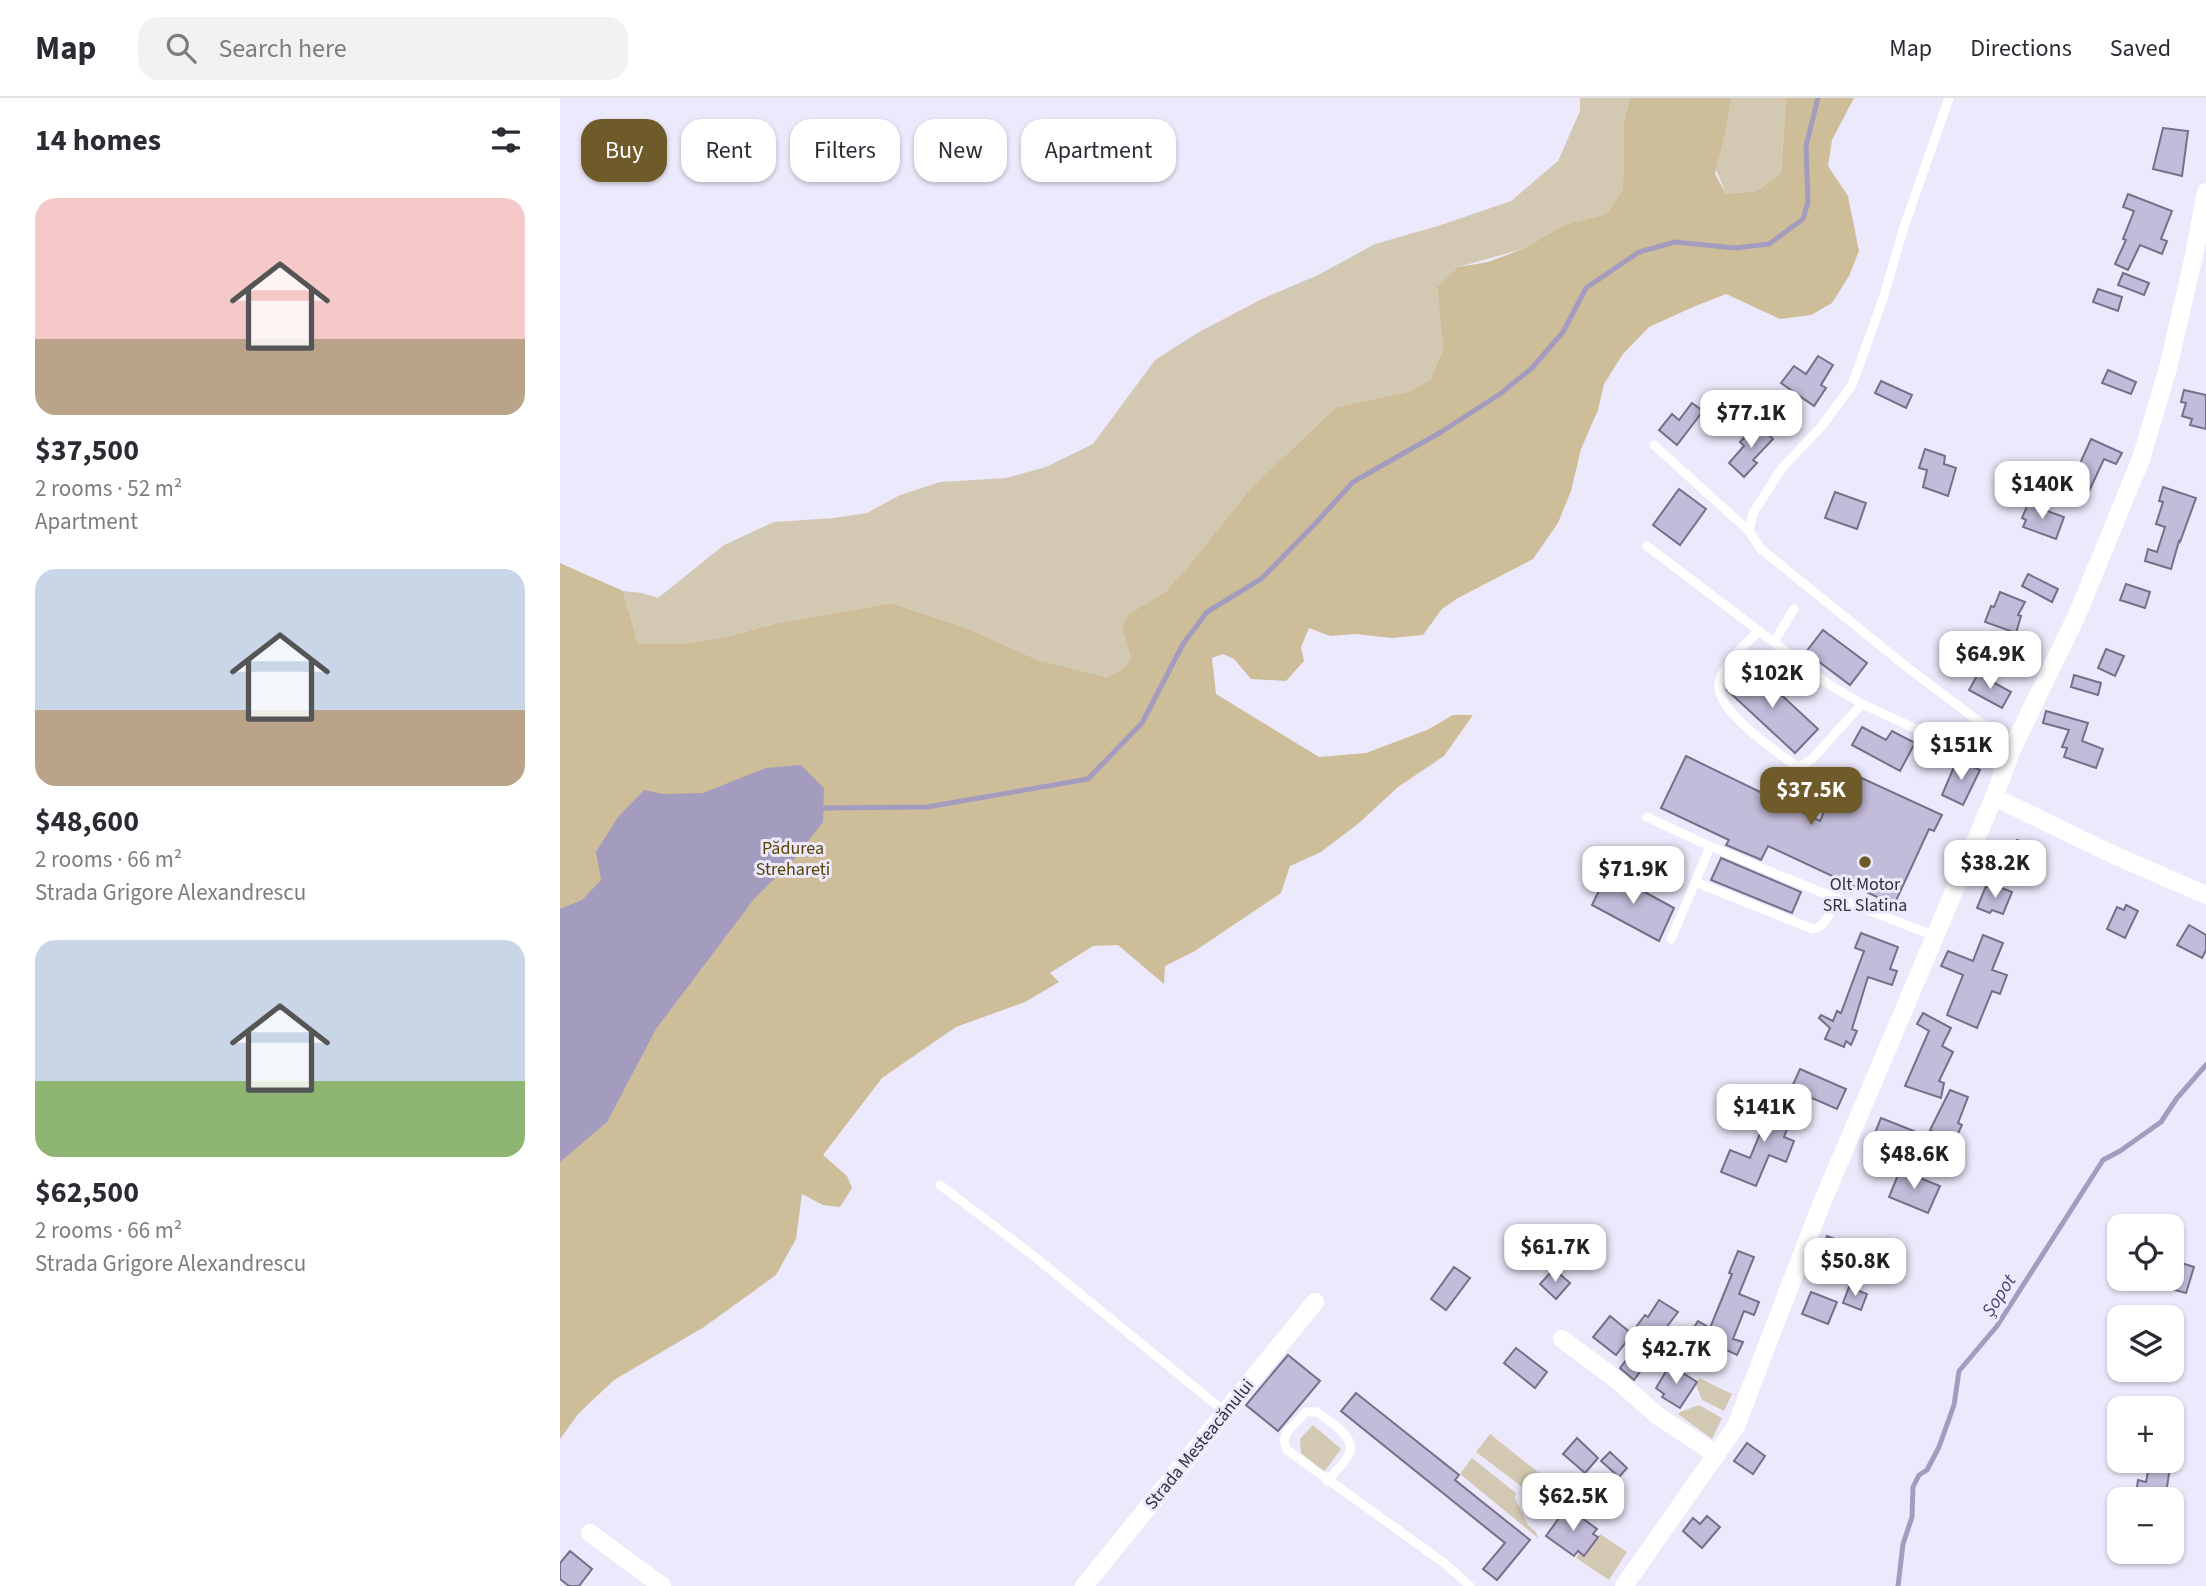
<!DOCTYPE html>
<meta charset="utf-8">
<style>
:root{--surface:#fff;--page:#f2f2f3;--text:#2b2b33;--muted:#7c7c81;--line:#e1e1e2;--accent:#6f5a29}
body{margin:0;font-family:"Source Sans 3",sans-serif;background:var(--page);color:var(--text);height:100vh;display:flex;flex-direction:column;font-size:26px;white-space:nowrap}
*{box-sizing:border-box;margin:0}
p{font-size:23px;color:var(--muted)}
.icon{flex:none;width:38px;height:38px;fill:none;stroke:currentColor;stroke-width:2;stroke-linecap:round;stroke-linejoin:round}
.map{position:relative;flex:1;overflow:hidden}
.side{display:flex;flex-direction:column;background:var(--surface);width:560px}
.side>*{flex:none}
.banner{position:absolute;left:21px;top:21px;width:665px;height:63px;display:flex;gap:14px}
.buttons{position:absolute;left:1547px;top:1116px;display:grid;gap:14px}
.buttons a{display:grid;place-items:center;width:77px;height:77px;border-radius:14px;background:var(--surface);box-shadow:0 2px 5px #0004;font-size:35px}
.price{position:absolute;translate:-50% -60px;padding:0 16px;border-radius:14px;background:#fff;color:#222;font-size:23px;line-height:46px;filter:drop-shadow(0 2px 4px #0008)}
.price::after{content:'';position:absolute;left:50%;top:42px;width:21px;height:16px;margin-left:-10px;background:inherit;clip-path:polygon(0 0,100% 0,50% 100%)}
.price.selected{background:var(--accent);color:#fff}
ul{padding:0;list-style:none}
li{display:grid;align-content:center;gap:14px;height:371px;padding:0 35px}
li span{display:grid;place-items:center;height:217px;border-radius:21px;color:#555}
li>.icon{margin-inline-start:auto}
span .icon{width:126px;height:126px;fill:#fffc;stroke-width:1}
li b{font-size:30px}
h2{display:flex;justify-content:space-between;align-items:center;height:84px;padding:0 35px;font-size:30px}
.pill{padding:0 24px;border-radius:21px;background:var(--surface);box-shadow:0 2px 5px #0004;font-size:24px;line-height:63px}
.pill.selected{background:var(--accent);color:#fff}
header{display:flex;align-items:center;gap:42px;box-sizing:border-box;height:98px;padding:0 35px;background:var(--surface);border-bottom:2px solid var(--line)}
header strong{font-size:33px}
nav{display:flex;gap:38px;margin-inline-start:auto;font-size:24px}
.search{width:490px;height:63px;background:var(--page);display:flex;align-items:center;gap:18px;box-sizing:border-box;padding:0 24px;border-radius:21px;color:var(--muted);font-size:26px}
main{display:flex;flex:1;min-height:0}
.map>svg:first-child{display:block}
</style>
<header>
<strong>Map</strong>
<div class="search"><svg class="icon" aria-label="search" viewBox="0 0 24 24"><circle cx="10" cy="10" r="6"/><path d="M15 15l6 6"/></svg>Search here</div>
<nav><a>Map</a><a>Directions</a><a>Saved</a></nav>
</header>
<main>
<section class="side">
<h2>14 homes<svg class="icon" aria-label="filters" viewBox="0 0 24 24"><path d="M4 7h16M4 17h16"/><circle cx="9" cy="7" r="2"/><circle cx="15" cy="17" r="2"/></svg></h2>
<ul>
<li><span style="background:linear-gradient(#f6c9c9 65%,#b9a48a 0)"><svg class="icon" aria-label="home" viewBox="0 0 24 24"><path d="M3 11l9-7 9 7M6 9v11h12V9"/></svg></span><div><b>$37,500</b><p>2 rooms · 52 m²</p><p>Apartment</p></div></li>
<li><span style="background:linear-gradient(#c9d6e8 65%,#b9a48a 0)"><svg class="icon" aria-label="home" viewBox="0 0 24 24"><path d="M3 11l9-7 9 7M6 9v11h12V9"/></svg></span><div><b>$48,600</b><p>2 rooms · 66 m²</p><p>Strada Grigore Alexandrescu</p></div></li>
<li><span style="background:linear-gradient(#c9d6e8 65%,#8fb573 0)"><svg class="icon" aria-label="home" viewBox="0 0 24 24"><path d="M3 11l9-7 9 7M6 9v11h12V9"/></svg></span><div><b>$62,500</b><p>2 rooms · 66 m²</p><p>Strada Grigore Alexandrescu</p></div></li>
</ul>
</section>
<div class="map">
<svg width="1646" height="1488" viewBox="0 0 1646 1488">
<rect width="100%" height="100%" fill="#ede9fc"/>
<g fill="#d3c9b3">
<polygon points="1020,0 1070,0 1064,23 1063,91 1046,116 1004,127 963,151 898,169 877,189 883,250 871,281 851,293 776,309 691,390 630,466 606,493 569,516 568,550 571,561 564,570 547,579 478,562 407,530 331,505 217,525 170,538 122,546 78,546 63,493 82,495 98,500 164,447 214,424 274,420 307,415 340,397 380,384 446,380 486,369 533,346 595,262 639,234 702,201 758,177 815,146 881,127 951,103 998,63 1020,13"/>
<polygon points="1171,0 1226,0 1221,75 1197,93 1166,96 1156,72 1166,34"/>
<polygon points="1139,1280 1172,1296 1164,1313 1142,1302 1136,1287"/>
<polygon points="1139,1307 1162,1320 1152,1341 1118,1316 1120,1314"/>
<polygon points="753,1327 781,1351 764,1374 741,1355 740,1341"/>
<polygon points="930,1336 1002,1393 990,1393 969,1382 962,1389 916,1354"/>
<polygon points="912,1360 956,1395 955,1400 968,1427 976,1434 978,1440 900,1376"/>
<polygon points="1040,1436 1067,1454 1049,1482 1016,1460 1019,1455 1025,1459"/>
</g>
<polygon fill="#cdbd99" points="1070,0 1171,0 1166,34 1155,76 1166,96 1197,93 1221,75 1226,0 1294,0 1272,42 1268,68 1288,98 1299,153 1289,178 1272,205 1251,217 1220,221 1166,196 1133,209 1089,229 1063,256 1044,286 1038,312 1021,351 1011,393 998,425 973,461 898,500 882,511 863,537 832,540 795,536 770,538 749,530 741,549 744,563 726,583 691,581 674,561 663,556 652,560 656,596 759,659 806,655 867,632 893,617 913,617 884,658 838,689 799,725 761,754 730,768 721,795 635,853 605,868 604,886 558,847 533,848 490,875 499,884 465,904 396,929 322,980 263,1057 287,1078 292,1090 280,1109 263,1107 242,1096 236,1141 216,1177 144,1229 54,1282 19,1315 0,1341 0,465 63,493 78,546 122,546 170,538 217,525 331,505 407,530 478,562 547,579 564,570 571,561 562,529 569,516 606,493 630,466 691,390 776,309 851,293 871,281 883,250 877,189 898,169 928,164 963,151 1004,127 1046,116 1063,91 1064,23"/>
<polygon fill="#a49cbf" points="241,667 264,690 263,724 235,760 194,801 96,931 47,1024 0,1064 0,811 22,802 41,782 36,754 58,719 84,692 103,696 143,695 206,670"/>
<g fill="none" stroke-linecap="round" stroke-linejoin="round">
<g stroke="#a49cbf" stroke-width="5">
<polyline points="258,712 264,710 367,709 528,681 582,625 623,546 647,514 701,481 753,428 793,384 881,334 940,296 972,270 1003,234 1026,190 1079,154 1115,144 1175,150 1209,146 1243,121 1248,104 1246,48 1258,0"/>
<polyline points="1338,1488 1343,1446 1352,1419 1353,1389 1359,1377 1367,1372 1379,1349 1394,1307 1399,1273 1437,1228 1543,1062 1560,1053 1601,1024 1617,1000 1646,967"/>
</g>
</g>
<g fill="#c2bbd9" stroke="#766f8b" stroke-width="2">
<polygon points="1603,30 1628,33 1622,78 1593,71"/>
<polygon points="1568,96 1612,113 1601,141 1607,143 1602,156 1580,147 1568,172 1555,166 1566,142 1563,141 1574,113 1563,109"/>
<polygon points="1563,175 1589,185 1584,197 1558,187"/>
<polygon points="1538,191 1562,199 1558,213 1533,204"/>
<polygon points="1258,258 1273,267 1261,287 1266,290 1254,308 1221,285 1234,268 1246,276"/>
<polygon points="1548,272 1576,284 1571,296 1542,285"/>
<polygon points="1321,283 1352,297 1346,310 1315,295"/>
<polygon points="1624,292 1646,297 1646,331 1630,327 1632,321 1622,318 1626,305 1621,304"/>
<polygon points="1132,305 1143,313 1117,347 1099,332 1112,316 1119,322"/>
<polygon points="1197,326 1213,341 1193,362 1197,365 1184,379 1169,365 1184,348 1180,344"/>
<polygon points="1531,341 1562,355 1556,366 1544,361 1525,402 1504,392 1514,372 1518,370"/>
<polygon points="1365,351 1385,358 1384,366 1396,370 1388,398 1363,389 1367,372 1359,370"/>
<polygon points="1603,389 1636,400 1620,444 1619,443 1611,471 1585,463 1588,451 1597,454 1605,429 1596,426 1603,404 1599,403"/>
<polygon points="1119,391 1146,411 1120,447 1093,427"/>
<polygon points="1275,394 1306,405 1297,431 1265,420"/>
<polygon points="1468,406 1504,419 1496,441 1463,429 1466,422 1462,420"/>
<polygon points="1468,476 1498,491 1492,504 1462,488"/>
<polygon points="1566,486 1590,494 1585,510 1560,502"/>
<polygon points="1440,494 1465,504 1458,517 1461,518 1456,535 1425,524 1431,508 1434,509"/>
<polygon points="1263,532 1307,565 1290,587 1246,554"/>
<polygon points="1546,551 1564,558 1555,578 1538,570"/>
<polygon points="1190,568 1258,631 1235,655 1167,592"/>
<polygon points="1418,576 1451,594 1442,610 1409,592"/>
<polygon points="1514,577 1541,585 1538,597 1511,589"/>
<polygon points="1486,613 1528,625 1522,643 1543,651 1536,670 1504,659 1507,650 1502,649 1509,632 1483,625"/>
<polygon points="1302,629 1326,642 1332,633 1355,645 1340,673 1292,647"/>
<polygon points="1126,658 1260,723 1273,694 1283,698 1293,676 1382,717 1374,733 1369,731 1334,807 1208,748 1201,762 1197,760 1166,747 1169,742 1101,710"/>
<polygon points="1397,662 1420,672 1403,707 1382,697"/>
<polygon points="1457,742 1469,747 1466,753 1478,759 1438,771 1448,748 1453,750"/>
<polygon points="1161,760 1241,794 1232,815 1151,782"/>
<polygon points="1048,774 1114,810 1099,843 1032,807"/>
<polygon points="1426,788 1436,792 1437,788 1452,794 1443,816 1432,812 1430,815 1417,810"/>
<polygon points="1566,807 1578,813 1565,840 1547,831 1557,809 1564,812"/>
<polygon points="1629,827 1646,837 1646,852 1642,860 1617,847"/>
<polygon points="1301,835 1338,849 1330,871 1337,873 1332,887 1308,879 1292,931 1297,933 1291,947 1286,943 1284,949 1265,941 1270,930 1259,920 1261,917 1273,923 1277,913 1281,915 1304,853 1295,850"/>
<polygon points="1423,837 1443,845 1432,872 1447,877 1440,896 1432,893 1417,930 1387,917 1403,877 1381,868 1388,853 1413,863"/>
<polygon points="1363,915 1391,930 1382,948 1393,954 1379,983 1384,985 1381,1000 1345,988 1369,933 1357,926"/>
<polygon points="1240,971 1286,991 1277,1011 1231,991"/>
<polygon points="1390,992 1408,999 1398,1025 1402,1027 1394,1044 1370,1032"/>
<polygon points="1210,998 1236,1008 1224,1039 1234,1043 1226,1064 1209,1057 1196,1088 1161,1074 1170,1052 1190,1060 1206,1021 1202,1020"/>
<polygon points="1321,1020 1359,1035 1353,1050 1315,1035"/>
<polygon points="1340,1072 1380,1088 1368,1115 1329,1099"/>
<polygon points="1267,1138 1293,1148 1284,1170 1258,1160"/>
<polygon points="1178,1153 1194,1159 1179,1196 1199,1204 1194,1217 1184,1213 1173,1241 1183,1244 1177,1257 1130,1235 1138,1223 1150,1230 1172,1176 1169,1175"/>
<polygon points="1615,1163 1634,1169 1626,1195 1608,1190 1612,1181 1612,1166 1614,1167"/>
<polygon points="894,1169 910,1180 886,1212 871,1201"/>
<polygon points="994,1171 1010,1185 996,1201 980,1186"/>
<polygon points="1289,1189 1307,1196 1301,1212 1283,1205"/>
<polygon points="1251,1194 1277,1204 1268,1226 1242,1216"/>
<polygon points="1099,1202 1118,1214 1093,1247 1073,1233 1085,1217 1088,1219"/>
<polygon points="1050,1218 1072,1236 1056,1257 1033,1239"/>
<polygon points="956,1250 987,1274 975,1290 944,1265"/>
<polygon points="728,1257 760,1283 718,1333 686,1307"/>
<polygon points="1067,1261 1082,1271 1074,1282 1060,1270"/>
<polygon points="1110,1267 1137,1284 1120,1310 1102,1299 1104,1296 1096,1290"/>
<polygon points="796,1295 899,1377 895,1382 970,1442 937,1482 923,1471 945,1445 781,1313"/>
<polygon points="1017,1340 1038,1360 1025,1375 1003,1356"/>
<polygon points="1187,1345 1205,1358 1193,1376 1174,1363"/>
<polygon points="1050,1354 1067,1370 1059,1379 1041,1363"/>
<polygon points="1590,1363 1611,1363 1605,1402 1575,1402 1578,1382 1586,1384"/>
<polygon points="1007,1409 1037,1431 1033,1436 1038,1439 1024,1458 1018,1453 1014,1458 986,1438"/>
<polygon points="1147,1418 1160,1429 1142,1450 1123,1433 1133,1420 1140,1426"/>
<polygon points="10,1453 32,1471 19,1488 9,1488 0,1481 0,1465"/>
</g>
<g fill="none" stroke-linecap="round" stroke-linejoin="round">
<g stroke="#fff" stroke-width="9">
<polyline points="1389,0 1343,132 1324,198 1292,287 1261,329 1222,370 1193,415 1189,433 1201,451 1348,570 1453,649"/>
<polyline points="1094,347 1189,433"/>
<polyline points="1087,448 1270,587 1302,606 1443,671"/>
<path d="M1199,533C1185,546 1163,566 1159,585C1154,612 1217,654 1236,668L1243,667L1252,661L1302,606"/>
<polyline points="1214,544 1234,511"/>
<path d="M1087,719C1181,764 1278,801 1375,838"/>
<path d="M1135,784L1253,831C1268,828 1270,812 1275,800"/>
<polyline points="1111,841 1150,749"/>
<polyline points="380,1087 470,1155 665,1314"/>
<path d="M767,1383C774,1375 785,1365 789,1356C797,1339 769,1323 757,1314H746L727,1334L724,1342L727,1352L884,1465L910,1488"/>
</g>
<g stroke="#fff" stroke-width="18">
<polyline points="1434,699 1554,757 1646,797"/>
<polyline points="1002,1241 1057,1282 1098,1318 1157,1357"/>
<polyline points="30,1435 102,1488"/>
<polyline points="524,1488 755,1204"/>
<polyline points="1064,1488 1176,1328 1259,1112 1434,699 1453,649 1517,517 1581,361 1608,270 1634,158 1646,94"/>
</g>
</g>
<circle fill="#6f5a29" stroke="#ede9fc" stroke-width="2.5" cx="1305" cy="764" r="7"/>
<g text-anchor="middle" stroke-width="6" stroke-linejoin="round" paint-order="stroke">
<g font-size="18" fill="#594200" stroke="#ede9fc">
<text x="233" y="756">Pădurea<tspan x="233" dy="21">Strehareți</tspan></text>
</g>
<g font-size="18" fill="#32303c" stroke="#ede9fc">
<text x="1305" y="792">Olt Motor<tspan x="1305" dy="21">SRL Slatina</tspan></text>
</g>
<g font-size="18" fill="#32303c" stroke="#ede9fc">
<text transform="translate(639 1346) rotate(-51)" y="6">Strada Mesteacănului</text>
</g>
<g font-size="19" font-style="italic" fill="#4d3f70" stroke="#ede9fc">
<text transform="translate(1438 1197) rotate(-57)" y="7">Șopot</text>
</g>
</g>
</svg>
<div class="buttons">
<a><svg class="icon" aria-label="locate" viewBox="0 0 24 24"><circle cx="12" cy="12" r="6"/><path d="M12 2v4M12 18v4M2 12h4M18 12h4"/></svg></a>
<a><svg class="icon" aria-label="layers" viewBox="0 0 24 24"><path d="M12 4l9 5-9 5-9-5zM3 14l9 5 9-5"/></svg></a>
<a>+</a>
<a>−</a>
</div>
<b class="price" style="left:1191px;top:352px">$77.1K</b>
<b class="price" style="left:1482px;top:423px">$140K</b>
<b class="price" style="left:1430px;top:593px">$64.9K</b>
<b class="price" style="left:1212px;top:612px">$102K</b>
<b class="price" style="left:1401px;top:684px">$151K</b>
<b class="price selected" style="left:1251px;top:729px">$37.5K</b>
<b class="price" style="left:1435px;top:802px">$38.2K</b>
<b class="price" style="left:1073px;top:808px">$71.9K</b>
<b class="price" style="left:1204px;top:1046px">$141K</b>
<b class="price" style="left:1354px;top:1093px">$48.6K</b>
<b class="price" style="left:995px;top:1186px">$61.7K</b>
<b class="price" style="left:1295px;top:1200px">$50.8K</b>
<b class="price" style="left:1116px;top:1288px">$42.7K</b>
<b class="price" style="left:1013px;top:1435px">$62.5K</b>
<div class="banner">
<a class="pill selected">Buy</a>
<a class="pill">Rent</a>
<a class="pill">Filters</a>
<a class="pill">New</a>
<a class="pill">Apartment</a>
</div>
</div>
</main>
